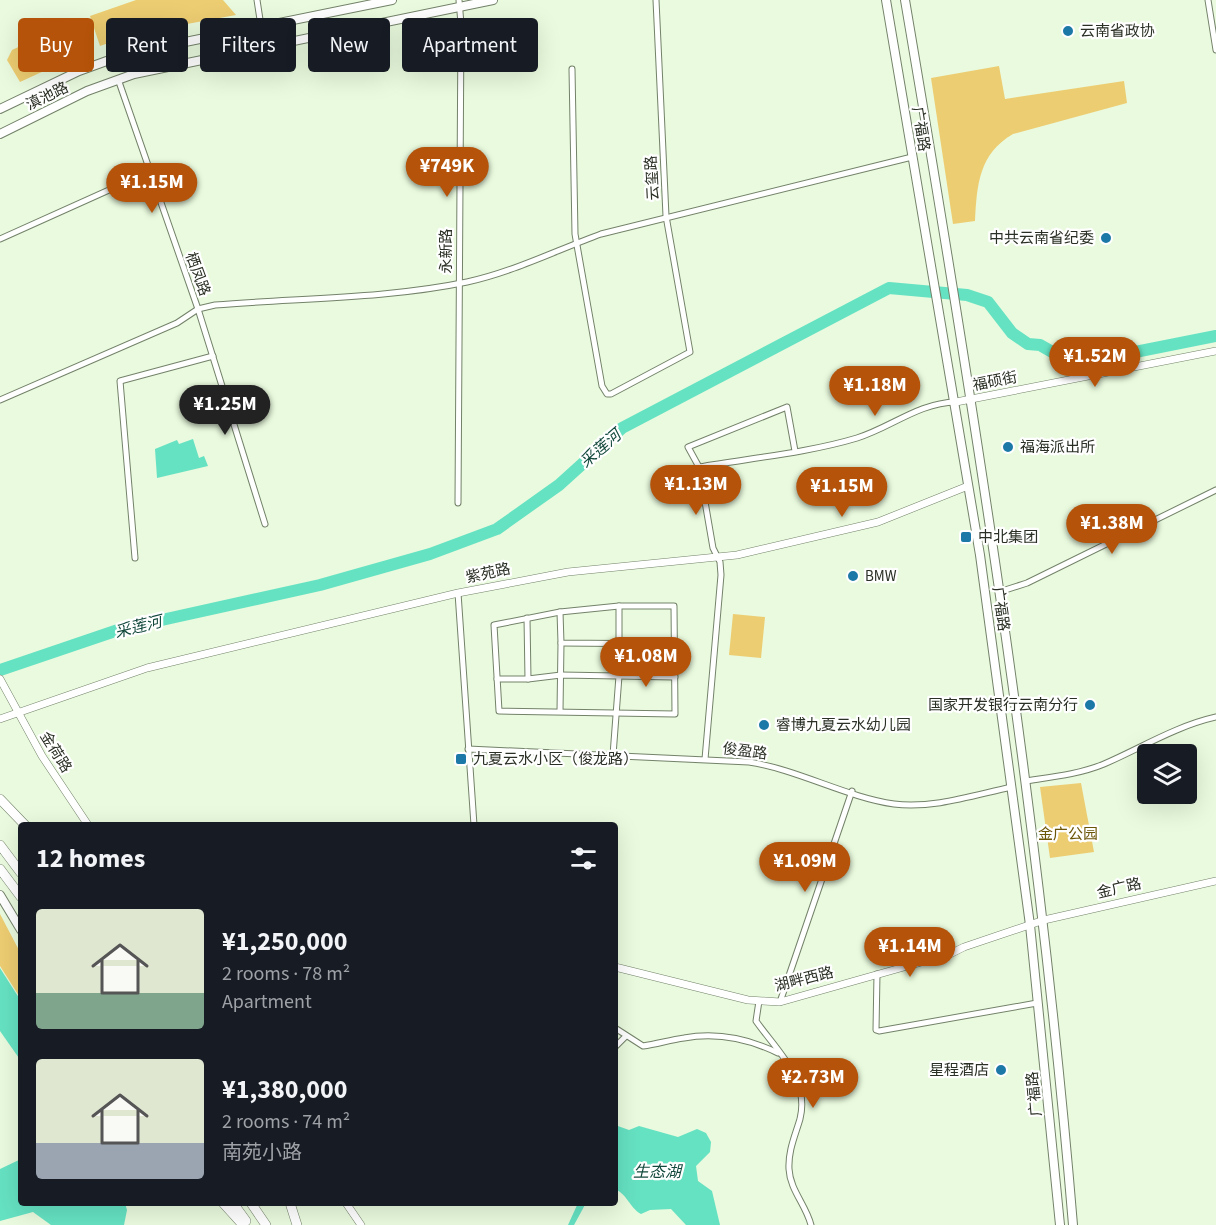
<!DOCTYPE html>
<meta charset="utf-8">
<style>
:root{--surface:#171b24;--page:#242831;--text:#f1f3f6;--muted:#9ea1a6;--accent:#b45309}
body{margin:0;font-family:"Source Sans 3","Noto Sans SC",sans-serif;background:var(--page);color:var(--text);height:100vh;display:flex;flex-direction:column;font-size:22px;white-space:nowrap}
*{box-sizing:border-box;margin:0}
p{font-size:20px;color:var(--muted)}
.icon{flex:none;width:33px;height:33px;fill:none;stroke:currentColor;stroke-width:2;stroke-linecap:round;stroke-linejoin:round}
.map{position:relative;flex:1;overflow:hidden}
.drawer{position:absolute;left:18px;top:822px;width:600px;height:384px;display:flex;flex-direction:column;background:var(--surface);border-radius:6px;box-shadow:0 6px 24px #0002}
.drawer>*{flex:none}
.hud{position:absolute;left:18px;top:18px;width:600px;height:54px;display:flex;gap:12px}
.controls{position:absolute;left:1137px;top:744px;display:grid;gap:12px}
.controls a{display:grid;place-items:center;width:60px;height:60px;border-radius:6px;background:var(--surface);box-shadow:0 6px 24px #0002;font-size:30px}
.price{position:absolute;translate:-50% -51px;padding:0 14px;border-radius:21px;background:var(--accent);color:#fff;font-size:20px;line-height:39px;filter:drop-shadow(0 2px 3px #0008)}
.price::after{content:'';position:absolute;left:50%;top:36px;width:18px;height:14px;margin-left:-9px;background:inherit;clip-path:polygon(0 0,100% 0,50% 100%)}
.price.active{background:#222;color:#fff}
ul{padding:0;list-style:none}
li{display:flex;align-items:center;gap:18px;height:150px;padding:0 18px}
li span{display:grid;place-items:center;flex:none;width:168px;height:120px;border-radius:6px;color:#555}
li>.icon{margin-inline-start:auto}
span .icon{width:72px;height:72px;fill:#fffc;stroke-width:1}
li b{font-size:26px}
h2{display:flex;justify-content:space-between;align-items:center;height:72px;padding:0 18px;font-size:26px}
.pill{padding:0 21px;border-radius:6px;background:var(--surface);box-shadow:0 6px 24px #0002;font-size:21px;line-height:54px}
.pill.active{background:var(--accent);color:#fff}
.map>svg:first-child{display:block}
</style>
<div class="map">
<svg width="1216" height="1225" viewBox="0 0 1216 1225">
<rect width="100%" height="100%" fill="#e9fade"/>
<g fill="#edcd72">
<polygon points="136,0 223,0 236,15 138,33 100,46 90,16"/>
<polygon points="55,30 70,59 20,82 7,60 12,50"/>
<path d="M999,66L1005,99L1124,81L1127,103L1013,134C979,154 977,184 975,221L953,224L931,78Z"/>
<polygon points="733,614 765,617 761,658 729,655"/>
<polygon points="1081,783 1094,852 1050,858 1040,787"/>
<polygon points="0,914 21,954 21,999 0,966"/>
</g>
<g fill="#65e2c2">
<polygon points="193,439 199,458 204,456 208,466 157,478 155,449 177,440 179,444"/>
<polygon points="0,968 21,1001 21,1061 0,1031"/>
<path d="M615,1125L629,1130L639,1126L678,1137L697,1129L706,1133L711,1142L710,1152L696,1166L698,1181L712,1191L720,1225H686L671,1209L650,1210L641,1214C629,1207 628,1195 615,1189Z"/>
<polygon points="21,1159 21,1203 125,1203 127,1210 124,1225 51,1225 33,1212 0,1221 0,1169"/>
<polygon points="578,1203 586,1203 574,1225 568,1225"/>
</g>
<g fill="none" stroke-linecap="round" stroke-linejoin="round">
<polyline stroke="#65e2c2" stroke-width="12" points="0,670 121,629 320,585 430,554 497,529 559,485 622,428 889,288 967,295 988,302 1012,333 1028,344 1040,345 1068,361 1080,363 1216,336"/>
<defs>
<g id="minor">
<polyline points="257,0 261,26"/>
<polyline points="1208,0 1216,50"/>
<polyline points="572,69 575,234 602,386 607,394 611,394 690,352 666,216 656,0"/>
<polyline points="118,79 198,309 265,524"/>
<polyline points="0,239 149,172"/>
<path d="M0,400L177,323L198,309L215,305C298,298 385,299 467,282C513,272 557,250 601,234L912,157"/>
<path d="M795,451L787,407L688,447L699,467C751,458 807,453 857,438C892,427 918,403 956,402"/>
<polyline points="699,467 713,548 720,562 721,575 705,759"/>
<polyline points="458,503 461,24 459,0"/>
<polyline points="135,558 120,381 213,356"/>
<polyline points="999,592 1027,583 1216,490"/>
<polyline points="458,593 474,825"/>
<polygon points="619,606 674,606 675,714 499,711 494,625 560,612"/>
<polyline points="560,612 561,643 674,644"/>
<polyline points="527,618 528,679 561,675 675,677"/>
<polyline points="497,679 528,679"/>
<polyline points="560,711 561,643"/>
<path d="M468,749L749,762C799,770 846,797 894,804C933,809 974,795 1012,787"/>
<polyline points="613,755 619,676 619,606"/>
<path d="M1026,781C1052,777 1080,774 1104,764C1141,748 1176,726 1216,717"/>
<polyline points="877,974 876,1030 879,1031 1037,1003"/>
<path d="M759,1001L756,1021C777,1051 810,1079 800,1119C795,1136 788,1151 789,1169C790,1190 806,1205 811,1225"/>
<polyline points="780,1002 852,791"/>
<path d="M615,1028L643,1046C657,1044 670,1040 684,1038C717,1032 749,1039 778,1053"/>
<polyline points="615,1047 626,1036"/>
</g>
<g id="tertiary">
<polyline points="956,402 1216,351"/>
<polyline points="0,679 42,756 88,825"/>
<polyline points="0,719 147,668 458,593 568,572 737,555 878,522 968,486"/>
<polyline points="615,967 748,1000 780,1002 950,954 964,947 1044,920 1216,881"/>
<polyline points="346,1203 361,1225"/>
</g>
<g id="primary">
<polyline points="886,0 980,555 1030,925 1060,1225"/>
<path d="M905,0C974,406 1039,814 1073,1225"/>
<polyline points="0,109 79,71 126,54 392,0"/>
<polyline points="0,134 87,91 134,74 493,0"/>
<polyline points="0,895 21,930"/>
</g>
<g id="motorway">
<polyline points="0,799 25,825"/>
<polyline points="0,845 21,873"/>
<polyline points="0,869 21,897"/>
<polyline points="223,1203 243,1225"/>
<polyline points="233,1203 246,1221"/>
<polyline points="251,1203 266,1225"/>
<polyline points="290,1203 297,1225"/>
</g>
</defs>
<use href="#minor" stroke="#738269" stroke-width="7"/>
<use href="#tertiary" stroke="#738269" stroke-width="8"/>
<use href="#primary" stroke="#738269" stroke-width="10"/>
<use href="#motorway" stroke="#738269" stroke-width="10"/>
<use href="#minor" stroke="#fff" stroke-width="5"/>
<use href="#tertiary" stroke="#fff" stroke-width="7"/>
<use href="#primary" stroke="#fff" stroke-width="8"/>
<use href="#motorway" stroke="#fff" stroke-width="9"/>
</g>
<g fill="#1c78a6" stroke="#fff" stroke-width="2">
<circle cx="1068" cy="31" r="6"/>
<circle cx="1106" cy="238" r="6"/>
<circle cx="1008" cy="447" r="6"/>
<rect x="960" y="531" width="12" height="12" rx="3"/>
<circle cx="853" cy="576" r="6"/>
<circle cx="1090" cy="705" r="6"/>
<circle cx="764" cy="725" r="6"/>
<rect x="455" y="753" width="12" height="12" rx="3"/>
<circle cx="1001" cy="1070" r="6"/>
</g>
<g text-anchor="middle" stroke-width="4.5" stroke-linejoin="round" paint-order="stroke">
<g font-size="15" fill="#2a3025" stroke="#fff" text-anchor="start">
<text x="1080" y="36">云南省政协</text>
<text x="1094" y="243" text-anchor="end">中共云南省纪委</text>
<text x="1020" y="452">福海派出所</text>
<text x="978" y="542">中北集团</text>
<text x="865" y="581">BMW</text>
<text x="1078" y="710" text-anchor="end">国家开发银行云南分行</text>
<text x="776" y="730">睿博九夏云水幼儿园</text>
<text x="473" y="764">九夏云水小区（俊龙路）</text>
<text x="989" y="1075" text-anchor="end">星程酒店</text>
</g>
<g font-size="15" fill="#2a3025" stroke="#fff">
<text transform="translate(47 96) rotate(-26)" y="5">滇池路</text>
<text transform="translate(921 129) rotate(81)" y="5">广福路</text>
<text transform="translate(652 178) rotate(-93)" y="5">云玺路</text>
<text transform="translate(446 251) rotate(-90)" y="5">永新路</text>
<text transform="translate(198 274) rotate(70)" y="5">栖凤路</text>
<text transform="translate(995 381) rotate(-11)" y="5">福硕街</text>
<text transform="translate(488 573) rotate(-12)" y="5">紫苑路</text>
<text transform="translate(1001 609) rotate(82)" y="5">广福路</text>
<text transform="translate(745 751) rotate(7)" y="5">俊盈路</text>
<text transform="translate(56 752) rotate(58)" y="5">金荷路</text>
<text transform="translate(1119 888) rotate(-13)" y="5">金广路</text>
<text transform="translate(804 979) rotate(-14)" y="5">湖畔西路</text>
<text transform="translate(1034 1094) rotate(-95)" y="5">广福路</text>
</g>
<g font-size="15" fill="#6b5507" stroke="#fff">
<text x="1068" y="839">金广公园</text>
</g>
<g font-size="16" font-style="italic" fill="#13493d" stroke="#fff">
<text transform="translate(600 448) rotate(-41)" y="6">采莲河</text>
<text transform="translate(138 626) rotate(-14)" y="6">采莲河</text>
<text x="657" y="1177">生态湖</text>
</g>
</g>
</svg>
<div class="controls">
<a><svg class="icon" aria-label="layers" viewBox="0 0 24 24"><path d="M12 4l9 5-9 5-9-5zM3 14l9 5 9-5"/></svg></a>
</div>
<b class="price" style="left:447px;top:198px">¥749K</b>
<b class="price" style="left:152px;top:214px">¥1.15M</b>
<b class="price" style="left:1095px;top:388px">¥1.52M</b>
<b class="price" style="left:875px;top:417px">¥1.18M</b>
<b class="price active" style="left:225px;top:436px">¥1.25M</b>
<b class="price" style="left:696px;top:516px">¥1.13M</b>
<b class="price" style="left:842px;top:518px">¥1.15M</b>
<b class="price" style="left:1112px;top:555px">¥1.38M</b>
<b class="price" style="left:646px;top:688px">¥1.08M</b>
<b class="price" style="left:805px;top:893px">¥1.09M</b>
<b class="price" style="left:910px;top:978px">¥1.14M</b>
<b class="price" style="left:813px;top:1109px">¥2.73M</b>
<div class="hud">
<a class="pill active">Buy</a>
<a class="pill">Rent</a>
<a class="pill">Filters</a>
<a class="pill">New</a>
<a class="pill">Apartment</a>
</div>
<section class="drawer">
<h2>12 homes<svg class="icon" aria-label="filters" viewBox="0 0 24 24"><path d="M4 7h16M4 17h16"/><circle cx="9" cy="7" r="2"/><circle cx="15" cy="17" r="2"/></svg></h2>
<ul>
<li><span style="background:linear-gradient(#dfe7d0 70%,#7fa58c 0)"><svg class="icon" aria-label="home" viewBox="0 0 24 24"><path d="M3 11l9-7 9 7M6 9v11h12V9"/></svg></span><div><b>¥1,250,000</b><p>2 rooms · 78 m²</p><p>Apartment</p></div></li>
<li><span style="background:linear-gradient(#dfe7d0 70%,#9aa5b1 0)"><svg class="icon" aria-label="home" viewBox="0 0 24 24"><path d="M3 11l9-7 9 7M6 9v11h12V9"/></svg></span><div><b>¥1,380,000</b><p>2 rooms · 74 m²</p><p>南苑小路</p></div></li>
</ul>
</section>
</div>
